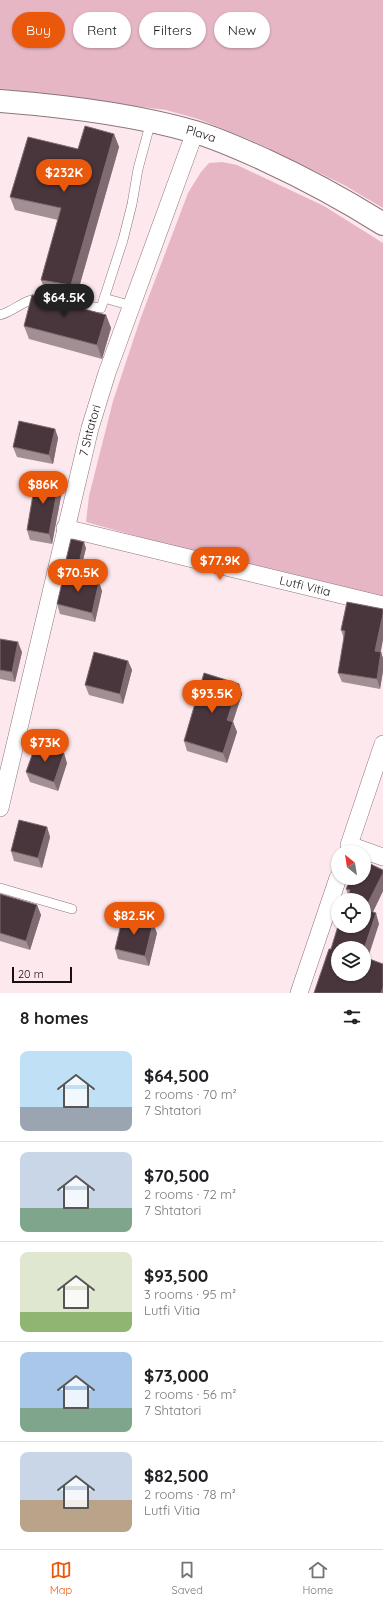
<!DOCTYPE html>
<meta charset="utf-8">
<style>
:root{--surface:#fff;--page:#f2f2f2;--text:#202124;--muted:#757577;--line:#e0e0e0;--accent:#ea580c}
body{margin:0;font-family:Quicksand,sans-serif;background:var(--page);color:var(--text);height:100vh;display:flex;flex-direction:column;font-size:15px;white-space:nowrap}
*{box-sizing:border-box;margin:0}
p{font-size:13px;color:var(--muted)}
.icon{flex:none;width:22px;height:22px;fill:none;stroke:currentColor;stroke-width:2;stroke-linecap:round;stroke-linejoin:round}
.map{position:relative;height:993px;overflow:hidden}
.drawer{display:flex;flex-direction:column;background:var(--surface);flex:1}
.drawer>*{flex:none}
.top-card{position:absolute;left:12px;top:12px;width:359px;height:36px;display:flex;gap:8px}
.needle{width:26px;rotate:330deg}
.fabs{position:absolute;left:331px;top:845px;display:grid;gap:8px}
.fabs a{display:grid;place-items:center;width:40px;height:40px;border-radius:50%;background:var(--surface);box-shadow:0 1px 3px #0004;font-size:20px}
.scale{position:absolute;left:12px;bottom:10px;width:60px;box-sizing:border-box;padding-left:4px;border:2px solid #181012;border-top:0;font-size:11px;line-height:14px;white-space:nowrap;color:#181012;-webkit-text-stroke:3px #fce8ed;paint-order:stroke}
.price{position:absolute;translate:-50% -34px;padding:0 9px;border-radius:14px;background:var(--accent);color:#fff;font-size:13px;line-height:26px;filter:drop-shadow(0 1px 2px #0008)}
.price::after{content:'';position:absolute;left:50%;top:24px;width:12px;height:9px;margin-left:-6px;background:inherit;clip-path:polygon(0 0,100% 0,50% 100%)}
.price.selected{background:#222;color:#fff}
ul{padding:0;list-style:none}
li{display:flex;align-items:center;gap:12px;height:100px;padding:0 20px}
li+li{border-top:1px solid var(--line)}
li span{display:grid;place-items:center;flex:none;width:112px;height:80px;border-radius:8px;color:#555}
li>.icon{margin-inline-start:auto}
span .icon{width:48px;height:48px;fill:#fffc;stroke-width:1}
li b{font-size:17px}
h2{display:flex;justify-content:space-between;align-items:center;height:48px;padding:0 20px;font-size:17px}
.tag{padding:0 14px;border-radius:18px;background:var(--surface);box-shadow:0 1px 3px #0004;font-size:14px;line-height:36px}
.tag.selected{background:var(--accent);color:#fff}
.menu{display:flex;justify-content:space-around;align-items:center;height:56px;border-top:1px solid var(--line);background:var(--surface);font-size:11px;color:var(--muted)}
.menu a{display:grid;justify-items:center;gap:2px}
.menu .selected{color:var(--accent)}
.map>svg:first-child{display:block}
</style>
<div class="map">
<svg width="383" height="993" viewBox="0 0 383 993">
<rect width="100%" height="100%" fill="#fce8ed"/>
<g fill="#e7b6c4">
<polygon points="0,0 383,0 383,208 344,185 251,140 198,119 166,110 0,89"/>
<polygon points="222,162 237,165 324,206 383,243 383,597 247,567 86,522 89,496 113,401 141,317 188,193 201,172 209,163"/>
</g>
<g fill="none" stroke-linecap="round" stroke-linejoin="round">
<defs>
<g id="lane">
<polyline points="104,298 132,306"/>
<polyline points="59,302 101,308 123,240 132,204 138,169 151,121"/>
<path d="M0,315C15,311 26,297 42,299"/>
<polyline points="0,888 72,909"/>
</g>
<g id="street">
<path id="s1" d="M65,528L383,605"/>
<polyline points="383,744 349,845 383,857"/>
<path id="s2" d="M0,808L90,428L107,373L195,132"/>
<polyline points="299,993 338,878"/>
</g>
<g id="secondary">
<path id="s3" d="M0,101C64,106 133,114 195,132C219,139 243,150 265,160C306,179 345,200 383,224"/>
</g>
</defs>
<use href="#lane" stroke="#8b757b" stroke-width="10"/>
<use href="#street" stroke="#8b757b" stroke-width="18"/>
<use href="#secondary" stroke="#8b757b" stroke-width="24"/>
<use href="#lane" stroke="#fff" stroke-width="9"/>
<use href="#street" stroke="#fff" stroke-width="17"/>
<use href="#secondary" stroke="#fff" stroke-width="22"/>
</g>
<g fill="#a28f94">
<polygon points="114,134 119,147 76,298 68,297 71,306 106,315 111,328 102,359 29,339 24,326 36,296 46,293 41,280 58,220 15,210 10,197 78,149"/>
<polygon points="55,429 58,438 53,464 17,457 13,447"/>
<polygon points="62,491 52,544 30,540 27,530"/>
<polygon points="86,548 80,572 67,569 65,564"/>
<polygon points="99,582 102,591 95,622 60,614 57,604"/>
<polygon points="347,602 380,652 383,658 383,671 380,689 342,682 338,673 344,639 341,630"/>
<polygon points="0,639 22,652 15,682 0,679"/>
<polygon points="128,661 132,670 123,704 89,695 85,685"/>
<polygon points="239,684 242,694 233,722 237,732 227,763 187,751 184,741"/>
<polygon points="67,763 58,791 30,782 26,772"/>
<polygon points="47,827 50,837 42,868 14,861 11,851"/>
<polygon points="383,870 383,891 373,912 379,924 331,949 348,895 346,889"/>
<polygon points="0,894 37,905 41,915 30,950 0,941"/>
<polygon points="157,933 149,966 118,959 115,949"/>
</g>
<g fill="#7f6b71">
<polygon points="114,134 119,147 76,298 71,285"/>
<polygon points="68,296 73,310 66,304"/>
<polygon points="106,315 111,328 102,359 97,345"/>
<polygon points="55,429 58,438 53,464 49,455"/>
<polygon points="59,481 62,491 52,544 49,534"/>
<polygon points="84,542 86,548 80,572 78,567"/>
<polygon points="99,582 102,591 95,622 92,613"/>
<polygon points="383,614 383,640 379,661 375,651"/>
<polygon points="18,642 22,652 15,682 12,672"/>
<polygon points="381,652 383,658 383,671 380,689 377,679"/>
<polygon points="128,661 132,670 123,704 120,694"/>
<polygon points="239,684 242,694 230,730 227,720"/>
<polygon points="233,722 237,732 227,763 223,753"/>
<polygon points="64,753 67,763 58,791 54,782"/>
<polygon points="47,827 50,837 42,868 38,858"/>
<polygon points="383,873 383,891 369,920 365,909"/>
<polygon points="37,905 41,915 30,950 26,941"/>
<polygon points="376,913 379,924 365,967 364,963 364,949"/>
<polygon points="153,923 157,933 149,966 145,956"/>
<polygon points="383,987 383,993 381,993"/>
</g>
<g fill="#49363c" stroke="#7f6b71">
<polygon points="85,126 114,134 71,285 41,280 61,208 10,197 28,137 78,149"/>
<polygon points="38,292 68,296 66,304 106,315 97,345 24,326 32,295 36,296"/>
<polygon points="19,421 55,429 49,455 13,447"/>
<polygon points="36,477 59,481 49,534 27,530"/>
<polygon points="71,539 84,542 78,567 65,564"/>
<polygon points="64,574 99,582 92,613 57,604"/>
<polygon points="347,602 383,609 383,614 375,651 381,652 377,679 338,673 345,631 341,630"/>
<polygon points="0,639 18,642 12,672 0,670"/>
<polygon points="94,652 128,661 120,694 85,685"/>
<polygon points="204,673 239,684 227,720 233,722 223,753 184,741"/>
<polygon points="36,744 64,753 54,782 26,772"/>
<polygon points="19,820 47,827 38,858 11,851"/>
<polygon points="364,861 383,870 383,873 365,909 376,913 364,949 364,948 338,948 338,974 364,974 364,957 383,964 383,987 381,993 314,993 329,949 331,949 338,926 364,926 364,900 347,900 350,890 346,889 351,878 364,878"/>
<polygon points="0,894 37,905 26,941 0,933"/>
<polygon points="123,916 153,923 145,956 115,949"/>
</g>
<g text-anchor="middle" stroke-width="4" stroke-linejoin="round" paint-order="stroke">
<g font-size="12" fill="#181012" stroke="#fce8ed">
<text dy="4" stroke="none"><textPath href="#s3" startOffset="204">Plava</textPath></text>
<text dy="4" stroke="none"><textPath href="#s2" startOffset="388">7 Shtatori</textPath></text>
<text dy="4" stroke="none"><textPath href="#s1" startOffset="247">Lutfi Vitia</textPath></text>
</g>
</g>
</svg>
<div class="fabs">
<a><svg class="needle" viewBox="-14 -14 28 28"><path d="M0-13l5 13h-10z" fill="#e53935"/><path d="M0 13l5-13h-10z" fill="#757577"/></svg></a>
<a><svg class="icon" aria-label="locate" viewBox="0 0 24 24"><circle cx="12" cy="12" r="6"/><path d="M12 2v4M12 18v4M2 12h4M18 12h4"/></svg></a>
<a><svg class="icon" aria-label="layers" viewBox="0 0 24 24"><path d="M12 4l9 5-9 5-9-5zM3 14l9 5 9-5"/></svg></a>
</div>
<div class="scale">20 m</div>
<b class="price" style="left:64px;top:193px">$232K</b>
<b class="price selected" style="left:64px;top:318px">$64.5K</b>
<b class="price" style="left:43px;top:505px">$86K</b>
<b class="price" style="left:220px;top:581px">$77.9K</b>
<b class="price" style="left:78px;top:593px">$70.5K</b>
<b class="price" style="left:212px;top:714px">$93.5K</b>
<b class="price" style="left:45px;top:763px">$73K</b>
<b class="price" style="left:134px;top:936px">$82.5K</b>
<div class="top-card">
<a class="tag selected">Buy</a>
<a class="tag">Rent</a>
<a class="tag">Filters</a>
<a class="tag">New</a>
</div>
</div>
<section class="drawer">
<h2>8 homes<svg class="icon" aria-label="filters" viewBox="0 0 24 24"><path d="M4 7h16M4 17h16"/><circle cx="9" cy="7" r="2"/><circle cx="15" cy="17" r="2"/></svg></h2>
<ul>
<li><span style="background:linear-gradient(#bfe0f5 70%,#9aa5b1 0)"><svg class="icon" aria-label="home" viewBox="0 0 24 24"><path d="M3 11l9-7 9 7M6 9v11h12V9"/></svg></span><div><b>$64,500</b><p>2 rooms · 70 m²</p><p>7 Shtatori</p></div></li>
<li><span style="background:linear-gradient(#c9d6e8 70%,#7fa58c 0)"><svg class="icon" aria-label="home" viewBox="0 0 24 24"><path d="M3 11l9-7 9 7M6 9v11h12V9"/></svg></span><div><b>$70,500</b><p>2 rooms · 72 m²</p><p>7 Shtatori</p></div></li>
<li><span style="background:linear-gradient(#dfe7d0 75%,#8fb573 0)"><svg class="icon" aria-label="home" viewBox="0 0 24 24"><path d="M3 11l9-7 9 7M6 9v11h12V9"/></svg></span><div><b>$93,500</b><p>3 rooms · 95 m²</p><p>Lutfi Vitia</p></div></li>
<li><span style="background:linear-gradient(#a9c7e8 70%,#7fa58c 0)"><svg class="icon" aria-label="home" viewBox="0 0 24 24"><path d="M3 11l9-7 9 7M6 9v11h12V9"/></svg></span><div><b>$73,000</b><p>2 rooms · 56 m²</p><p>7 Shtatori</p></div></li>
<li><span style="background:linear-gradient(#c9d6e8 60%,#b9a48a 0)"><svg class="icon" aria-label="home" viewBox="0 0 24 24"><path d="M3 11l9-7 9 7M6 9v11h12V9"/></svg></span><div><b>$82,500</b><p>2 rooms · 78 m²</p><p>Lutfi Vitia</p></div></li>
</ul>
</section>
<nav class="menu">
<a class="selected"><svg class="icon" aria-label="map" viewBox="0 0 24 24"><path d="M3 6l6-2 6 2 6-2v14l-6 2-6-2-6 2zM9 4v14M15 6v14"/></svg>Map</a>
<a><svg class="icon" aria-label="saved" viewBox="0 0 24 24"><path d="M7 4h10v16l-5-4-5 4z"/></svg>Saved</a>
<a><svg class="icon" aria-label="home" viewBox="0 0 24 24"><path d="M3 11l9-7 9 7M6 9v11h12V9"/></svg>Home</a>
</nav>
